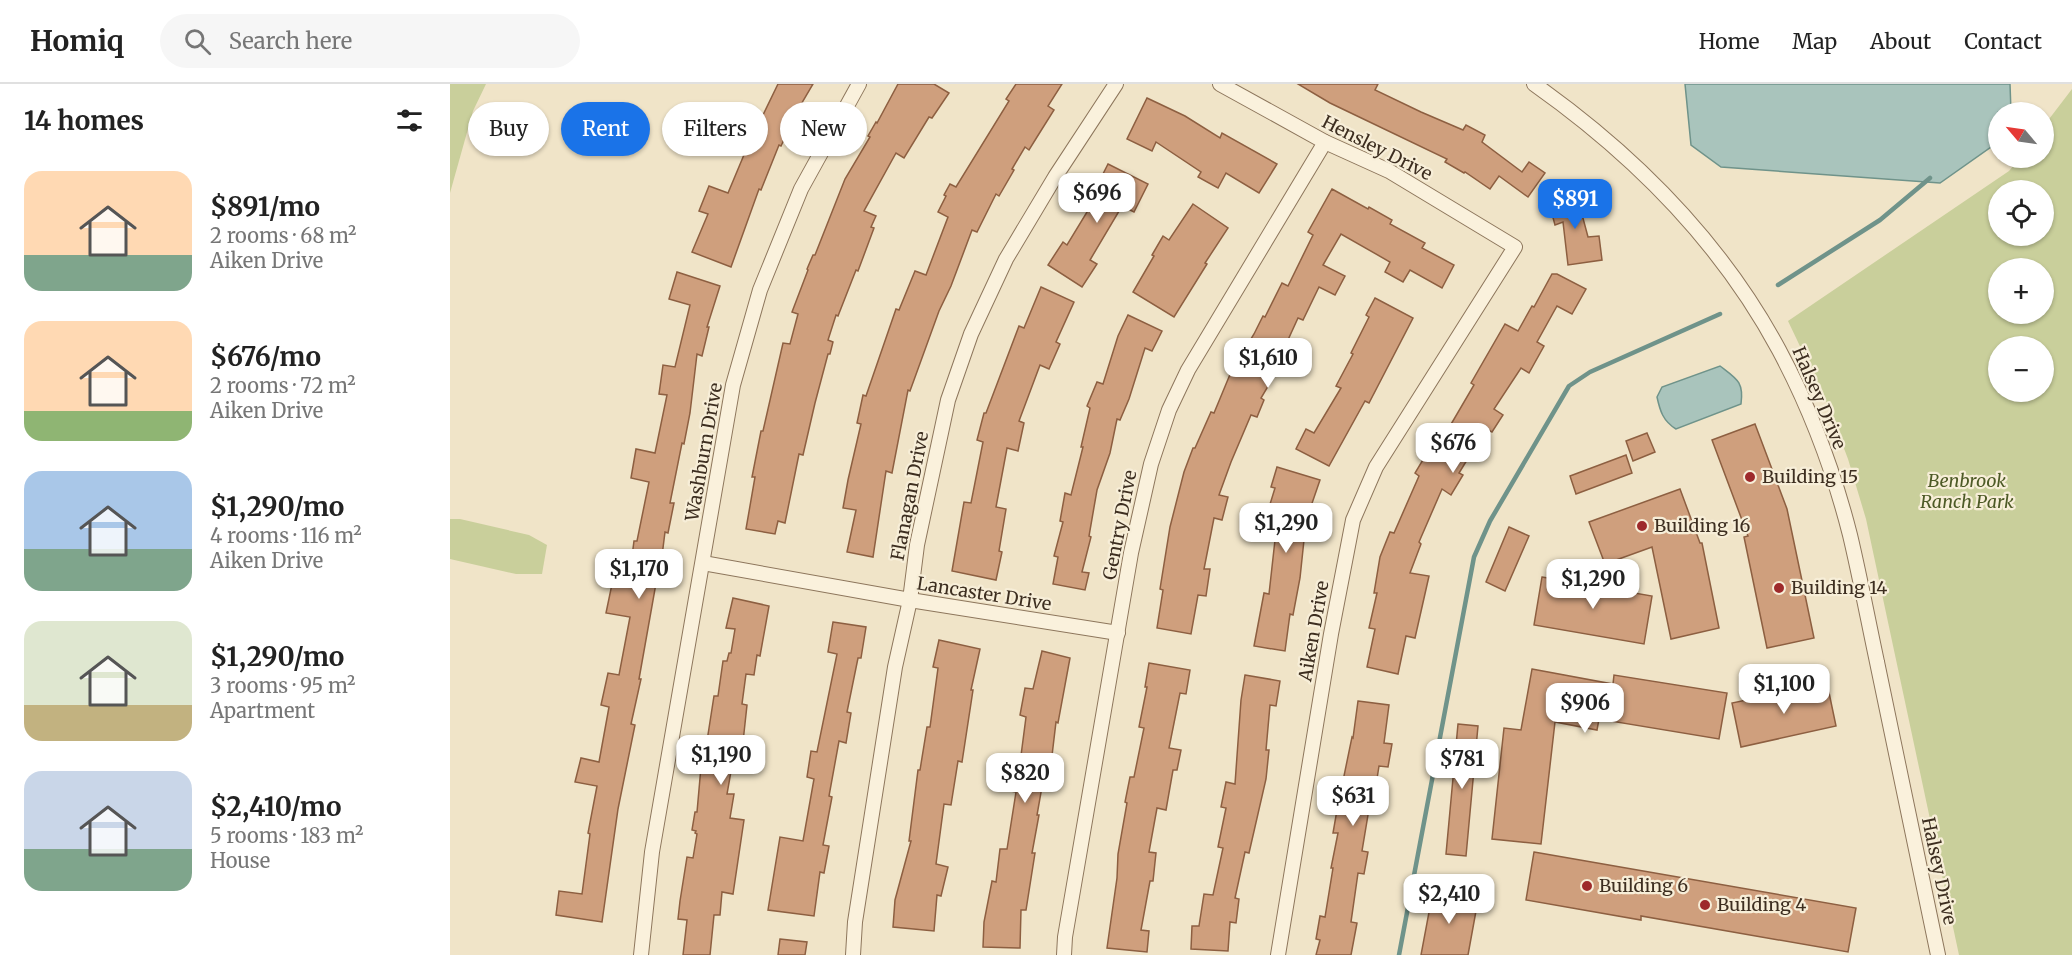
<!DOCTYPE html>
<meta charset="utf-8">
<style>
:root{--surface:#fff;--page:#f6f6f6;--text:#222;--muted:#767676;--line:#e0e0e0;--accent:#1a73e8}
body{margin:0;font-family:Merriweather,serif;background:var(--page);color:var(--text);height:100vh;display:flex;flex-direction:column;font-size:22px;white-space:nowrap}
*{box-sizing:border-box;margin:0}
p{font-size:20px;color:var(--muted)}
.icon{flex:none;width:33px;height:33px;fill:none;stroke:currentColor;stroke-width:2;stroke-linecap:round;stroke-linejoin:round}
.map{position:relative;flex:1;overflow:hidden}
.details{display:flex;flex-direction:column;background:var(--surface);width:450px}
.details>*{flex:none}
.banner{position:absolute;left:18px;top:18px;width:570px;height:54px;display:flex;gap:12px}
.needle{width:39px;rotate:299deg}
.controls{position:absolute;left:1538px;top:18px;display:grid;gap:12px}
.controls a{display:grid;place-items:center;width:66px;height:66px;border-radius:50%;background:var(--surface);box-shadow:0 2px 4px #0004;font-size:30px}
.price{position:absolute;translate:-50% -51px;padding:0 14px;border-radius:12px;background:#fff;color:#222;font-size:20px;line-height:39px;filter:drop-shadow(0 2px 3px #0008)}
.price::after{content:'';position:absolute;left:50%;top:36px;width:18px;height:14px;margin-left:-9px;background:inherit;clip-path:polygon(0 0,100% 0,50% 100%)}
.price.active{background:var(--accent);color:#fff}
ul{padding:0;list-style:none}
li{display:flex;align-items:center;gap:18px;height:150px;padding:0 24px}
li span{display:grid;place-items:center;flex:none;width:168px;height:120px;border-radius:18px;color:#555}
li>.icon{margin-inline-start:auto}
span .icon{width:72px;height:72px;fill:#fffc;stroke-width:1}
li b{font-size:26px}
h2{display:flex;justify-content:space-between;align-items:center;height:72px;padding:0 24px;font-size:26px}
.pill{padding:0 21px;border-radius:27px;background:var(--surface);box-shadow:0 2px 4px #0004;font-size:21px;line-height:54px}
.pill.active{background:var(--accent);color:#fff}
header{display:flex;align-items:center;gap:36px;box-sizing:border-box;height:84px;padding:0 30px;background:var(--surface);border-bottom:2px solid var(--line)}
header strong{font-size:28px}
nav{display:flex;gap:33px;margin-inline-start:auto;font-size:21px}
.search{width:420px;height:54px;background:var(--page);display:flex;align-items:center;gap:15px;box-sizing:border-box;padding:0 21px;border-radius:33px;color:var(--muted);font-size:22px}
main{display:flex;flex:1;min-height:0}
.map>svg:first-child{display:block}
</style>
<header>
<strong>Homiq</strong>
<div class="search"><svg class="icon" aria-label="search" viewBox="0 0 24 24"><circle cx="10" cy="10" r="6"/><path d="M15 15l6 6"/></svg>Search here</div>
<nav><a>Home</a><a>Map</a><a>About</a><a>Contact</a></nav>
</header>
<main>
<section class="details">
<h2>14 homes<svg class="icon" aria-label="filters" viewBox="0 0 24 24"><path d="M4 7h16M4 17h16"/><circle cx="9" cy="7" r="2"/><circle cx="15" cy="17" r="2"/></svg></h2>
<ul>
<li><span style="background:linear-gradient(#ffd9b3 70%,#7fa58c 0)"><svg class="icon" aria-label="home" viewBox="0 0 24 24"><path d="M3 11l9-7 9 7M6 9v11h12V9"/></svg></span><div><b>$891/mo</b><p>2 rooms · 68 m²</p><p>Aiken Drive</p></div></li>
<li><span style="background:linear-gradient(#ffd9b3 75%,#8fb573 0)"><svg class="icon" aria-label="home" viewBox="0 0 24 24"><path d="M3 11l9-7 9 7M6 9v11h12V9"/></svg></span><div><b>$676/mo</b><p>2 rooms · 72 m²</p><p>Aiken Drive</p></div></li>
<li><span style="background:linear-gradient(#a9c7e8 65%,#7fa58c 0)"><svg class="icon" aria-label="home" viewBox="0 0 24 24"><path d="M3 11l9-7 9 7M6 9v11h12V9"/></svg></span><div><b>$1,290/mo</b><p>4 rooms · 116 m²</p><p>Aiken Drive</p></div></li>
<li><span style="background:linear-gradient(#dfe7d0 70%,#c2b280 0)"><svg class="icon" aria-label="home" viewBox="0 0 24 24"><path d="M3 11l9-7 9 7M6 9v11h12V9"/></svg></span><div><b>$1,290/mo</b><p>3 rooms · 95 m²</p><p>Apartment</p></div></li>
<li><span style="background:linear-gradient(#c9d6e8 65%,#7fa58c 0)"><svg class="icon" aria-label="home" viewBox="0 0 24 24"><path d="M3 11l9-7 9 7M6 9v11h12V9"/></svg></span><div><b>$2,410/mo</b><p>5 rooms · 183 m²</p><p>House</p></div></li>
</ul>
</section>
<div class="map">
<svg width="1622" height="871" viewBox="0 0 1622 871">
<rect width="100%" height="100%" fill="#f0e4c8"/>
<g fill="#c9cf9b" fill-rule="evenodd">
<polygon points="0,0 36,0 23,27 0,109"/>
<path d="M1622,5V871H1509L1416,435L1398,375L1376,317L1338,237L1559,87L1570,74H1593V43ZM1548,106H1593V152H1548ZM1548,184H1593V230H1548ZM1548,262H1593V308H1548Z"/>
<polygon points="0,435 10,435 79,451 97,461 92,490 66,490 0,475"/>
</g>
<g fill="#a9c4bc" stroke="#6f938a" stroke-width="1.5">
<polygon points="1235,0 1560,0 1561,28 1548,28 1548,58 1490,99 1271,83 1241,61"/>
<path d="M1270,282C1287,295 1294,298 1291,320L1226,345C1213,337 1210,327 1207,313L1212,303Z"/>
</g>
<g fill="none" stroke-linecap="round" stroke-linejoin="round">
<g stroke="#6f938a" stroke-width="4.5">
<polyline points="1328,201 1430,136 1480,94"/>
<polyline points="949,871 1024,473 1040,437 1119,302 1140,288 1270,230"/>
</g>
</g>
<g fill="#cf9f7d" stroke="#8d5f41" stroke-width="1.5">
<polygon points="328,0 363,0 350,22 331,62 329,61 311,106 309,105 281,183 242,168 258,130 249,127 259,102 278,109 296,66"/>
<polygon points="448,0 484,0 499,9 482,34 479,33 454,74 446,69 414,127 426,132 421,143 424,144 408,187 406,186 388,232 386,231 378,256 383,258 380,270 378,270 365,319 353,371 349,370 335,439 328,437 325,450 296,445 305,393 302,393 311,347 313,347 333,259 340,260 348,230 342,228 358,186 357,185 363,171 365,171 395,95 420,53 418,52 426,38 427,39"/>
<polygon points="566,0 612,0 598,22 604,26 587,53 579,66 575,63 562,85 564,86 549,112 546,110 527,148 522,146 501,202 489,227 460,307 458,306 442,389 436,387 423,473 397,468 406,426 393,424 398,396 411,340 407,339 413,311 416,312 446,225 449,226 465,187 476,191 498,133 488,128 496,112 494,111 500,100 506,103 559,17 556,15"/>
<polygon points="848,0 928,0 925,6 971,28 1013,46 1016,41 1035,51 1032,58 1072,88 1079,78 1095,89 1078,113 1049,92 1040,105 1015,88 1014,89 995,78 997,75 880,19"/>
<polygon points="697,14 735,32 770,54 772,49 827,80 809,109 776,89 768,104 748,93 751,88 706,58 702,67 677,55"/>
<polygon points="658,80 698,100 684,128 672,122 640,176 647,180 632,203 598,181 613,158 617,161 648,110 644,108"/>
<polygon points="882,105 918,125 919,123 942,136 940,140 975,159 972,164 1004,181 992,204 960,186 953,198 935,188 940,178 891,150 873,181 895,192 885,211 869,203 853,236 848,234 827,280 830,282 811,314 814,316 807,333 801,331 781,378 769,411 778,413 772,436 764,434 754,485 760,485 756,512 748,511 741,550 707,544 713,506 710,505 720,443 734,388 743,364 745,364 761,328 764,329 781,288 804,250 813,232 815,233 832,199 838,202 863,151 858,148"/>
<polygon points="1126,108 1138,153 1149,152 1152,176 1118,181 1113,138 1105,141 1098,115"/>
<polygon points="743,120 778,144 755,179 757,180 724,233 683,208 704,172 702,171 713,152 719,156"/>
<polygon points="227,188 270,202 257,243 259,243 252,272 247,270 240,329 234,360 232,359 220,419 224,419 218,449 215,448 210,488 208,488 189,595 191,595 181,640 185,641 168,725 152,838 106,831 109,807 132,810 140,750 138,749 147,702 125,698 131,674 149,678 159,623 151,621 158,589 169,591 180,533 156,529 162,500 178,503 184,457 187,457 199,398 181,394 186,365 205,369 217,311 209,310 213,281 225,283 240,221 219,215"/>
<polygon points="1102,190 1107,190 1136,205 1122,230 1107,222 1087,258 1094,262 1079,289 1071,284 1044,325 1053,331 1042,348 1036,345 1009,389 1013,391 1001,411 992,405 969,458 971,460 960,489 979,492 965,554 956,552 948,590 917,583 925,545 919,544 927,509 924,509 930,473 940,448 944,449 969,392 965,389 977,369 980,371 1000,342 1024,301 1021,299 1055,240 1068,247 1082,222 1084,223"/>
<polygon points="591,203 624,218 606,258 610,260 599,285 590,281 569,337 574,339 568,367 557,364 546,423 556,425 549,467 552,468 546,496 502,487 514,418 521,419 533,358 527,356 534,329 536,329 569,242 574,244"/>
<polygon points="925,214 963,234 919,319 915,317 879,382 846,365 856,345 864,349 891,304 886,302 903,270 901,269 919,233 916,231"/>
<polygon points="678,231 712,247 702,267 695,264 679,315 670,336 667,335 660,369 647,406 639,452 641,453 632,488 639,489 635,506 603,500 608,473 604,472 613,438 610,437 615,409 621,411 633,363 631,363 640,324 637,322 647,298 653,300 668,252"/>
<polygon points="1305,340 1337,425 1364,554 1317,564 1294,453 1298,452 1262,356"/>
<polygon points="1197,349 1205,368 1183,377 1176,357"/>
<polygon points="1176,371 1182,389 1126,410 1120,392"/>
<polygon points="827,383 870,396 858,431 866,433 858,457 854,456 850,494 843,531 840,530 835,567 804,562 814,509 819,510 826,447 813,443 825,404 821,403"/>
<polygon points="1230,405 1250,459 1252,459 1269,544 1221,555 1202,463 1155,480 1139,438"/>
<polygon points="1059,443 1079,452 1055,507 1036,498"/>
<polygon points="1092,493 1202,512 1194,560 1084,541"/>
<polygon points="283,514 319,522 310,572 307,571 304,591 296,590 292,620 297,621 293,658 290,677 283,676 277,710 284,710 280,734 294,736 283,810 272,808 270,831 264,831 260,871 233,871 237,836 228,835 230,817 237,773 243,774 247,750 245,749 246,747 242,746 245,728 247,728 251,683 259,685 264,658 257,657 264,612 268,612 273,577 277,577 279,569 281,569 285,545 276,544"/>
<polygon points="383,538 416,543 411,574 408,574 397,628 401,629 396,659 389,657 379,712 382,713 373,761 379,762 374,789 370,788 364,832 318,826 330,753 353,757 364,695 357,693 361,667 367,668 387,570 378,568"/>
<polygon points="489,556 530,565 521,606 523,606 512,678 508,677 501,721 494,720 486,780 498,783 491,812 487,811 484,847 443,843 445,816 461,757 459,757 468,686 470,686 477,643 480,643 488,584 483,583"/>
<polygon points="592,567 620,574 608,639 606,638 601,680 596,680 587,731 589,731 582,769 585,769 576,826 571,826 570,864 533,863 534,838 542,797 546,798 550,765 557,765 566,708 550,705 554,685 569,687 576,633 570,631 575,604 583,605"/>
<polygon points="699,579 740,586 736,610 730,609 719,664 731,666 727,686 723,686 716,726 707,724 699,768 706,769 703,797 700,797 691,846 699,847 697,868 657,864 667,794 668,770 677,719 675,718 680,693 684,693 694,644 689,643 697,603 695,603"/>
<polygon points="1082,585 1163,600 1164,591 1277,609 1269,655 1149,635 1147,646 1105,638 1091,760 1042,755 1054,644 1071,646"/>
<polygon points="795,591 830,597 826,622 820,621 816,666 819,666 816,695 799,769 795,768 785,814 789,815 786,839 780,838 778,867 741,865 742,842 749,842 754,810 763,811 773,764 768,763 776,724 771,723 776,698 785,700 791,616"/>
<polygon points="1377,599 1386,642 1291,663 1282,619"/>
<polygon points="908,617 939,621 934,659 942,660 938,683 929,682 923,720 920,719 912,767 918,768 914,790 908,789 901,838 907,839 901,871 866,871 870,856 866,855 870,832 875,833 883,784 881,784 888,749 883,749 887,726 902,653 903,654"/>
<polygon points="1008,640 1028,642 1016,772 996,770"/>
<polygon points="1084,768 1406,824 1398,868 1191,832 1191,836 1076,816"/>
<polygon points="983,807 1028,816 1018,871 971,871"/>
<polygon points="330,855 357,858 355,871 328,871"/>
</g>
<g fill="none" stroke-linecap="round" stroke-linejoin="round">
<defs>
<g id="minor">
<polyline points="770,0 875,58 939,87 1065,163 926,383 903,436 881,550 828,871"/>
<path d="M1084,0C1183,70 1271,158 1329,266C1360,324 1384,388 1400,451C1410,493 1418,536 1427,578C1447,676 1467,774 1488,871"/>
<polyline points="253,479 460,516 668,549"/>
<polyline points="191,871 202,768 283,301 310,206 351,105 409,0"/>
<polyline points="403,871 405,838 445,583 460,516 467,461 498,316 521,250 556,175 605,93 666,0"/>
<polyline points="614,871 615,853 681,469 701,380 719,326 738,286 875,58"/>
</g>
</defs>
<use href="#minor" stroke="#8d765c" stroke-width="16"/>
<use href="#minor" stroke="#faf1dc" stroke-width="14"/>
</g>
<g fill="#9e2a2b" stroke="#f7eed8" stroke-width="2">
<circle cx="1300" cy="393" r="6"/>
<circle cx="1192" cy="442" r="6"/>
<circle cx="1329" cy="504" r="6"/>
<circle cx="1137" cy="802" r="6"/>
<circle cx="1255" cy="821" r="6"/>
</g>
<g text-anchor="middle" stroke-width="4.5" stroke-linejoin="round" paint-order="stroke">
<g font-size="18" fill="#3d2e20" stroke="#f7eed8">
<text transform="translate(927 64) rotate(27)" y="6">Hensley Drive</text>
<text transform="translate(1369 314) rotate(67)" y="6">Halsey Drive</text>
<text transform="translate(254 368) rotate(-80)" y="6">Washburn Drive</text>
<text transform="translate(460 412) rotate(-79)" y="6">Flanagan Drive</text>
<text transform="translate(670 441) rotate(-79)" y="6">Gentry Drive</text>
<text transform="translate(534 510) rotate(9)" y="6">Lancaster Drive</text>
<text transform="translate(864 547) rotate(-80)" y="6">Aiken Drive</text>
<text transform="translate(1489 787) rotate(78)" y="6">Halsey Drive</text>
</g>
<g font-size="18" fill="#3d2e20" stroke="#f7eed8" text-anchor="start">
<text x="1312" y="399">Building 15</text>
<text x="1204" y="448">Building 16</text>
<text x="1341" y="510">Building 14</text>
<text x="1149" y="808">Building 6</text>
<text x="1267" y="827">Building 4</text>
</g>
<g font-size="18" font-style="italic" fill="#4d5a26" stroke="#f7eed8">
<text x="1517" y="403">Benbrook<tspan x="1517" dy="21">Ranch Park</tspan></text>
</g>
</g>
</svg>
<div class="controls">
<a><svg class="needle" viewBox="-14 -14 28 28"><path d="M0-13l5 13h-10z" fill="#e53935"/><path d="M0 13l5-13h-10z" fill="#767676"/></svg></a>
<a><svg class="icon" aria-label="locate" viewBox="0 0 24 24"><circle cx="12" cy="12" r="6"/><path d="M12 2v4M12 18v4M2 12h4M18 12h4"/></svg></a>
<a>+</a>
<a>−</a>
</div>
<b class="price" style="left:647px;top:140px">$696</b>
<b class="price active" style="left:1125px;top:146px">$891</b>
<b class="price" style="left:818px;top:305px">$1,610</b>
<b class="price" style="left:1003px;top:390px">$676</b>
<b class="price" style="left:836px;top:470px">$1,290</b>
<b class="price" style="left:189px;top:516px">$1,170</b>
<b class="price" style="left:1143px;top:526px">$1,290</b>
<b class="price" style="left:1334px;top:631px">$1,100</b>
<b class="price" style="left:1135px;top:650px">$906</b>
<b class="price" style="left:271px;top:702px">$1,190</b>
<b class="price" style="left:1012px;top:706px">$781</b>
<b class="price" style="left:575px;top:720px">$820</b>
<b class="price" style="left:903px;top:743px">$631</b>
<b class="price" style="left:999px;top:841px">$2,410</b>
<div class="banner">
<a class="pill">Buy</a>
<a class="pill active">Rent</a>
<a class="pill">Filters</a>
<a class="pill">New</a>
</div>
</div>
</main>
